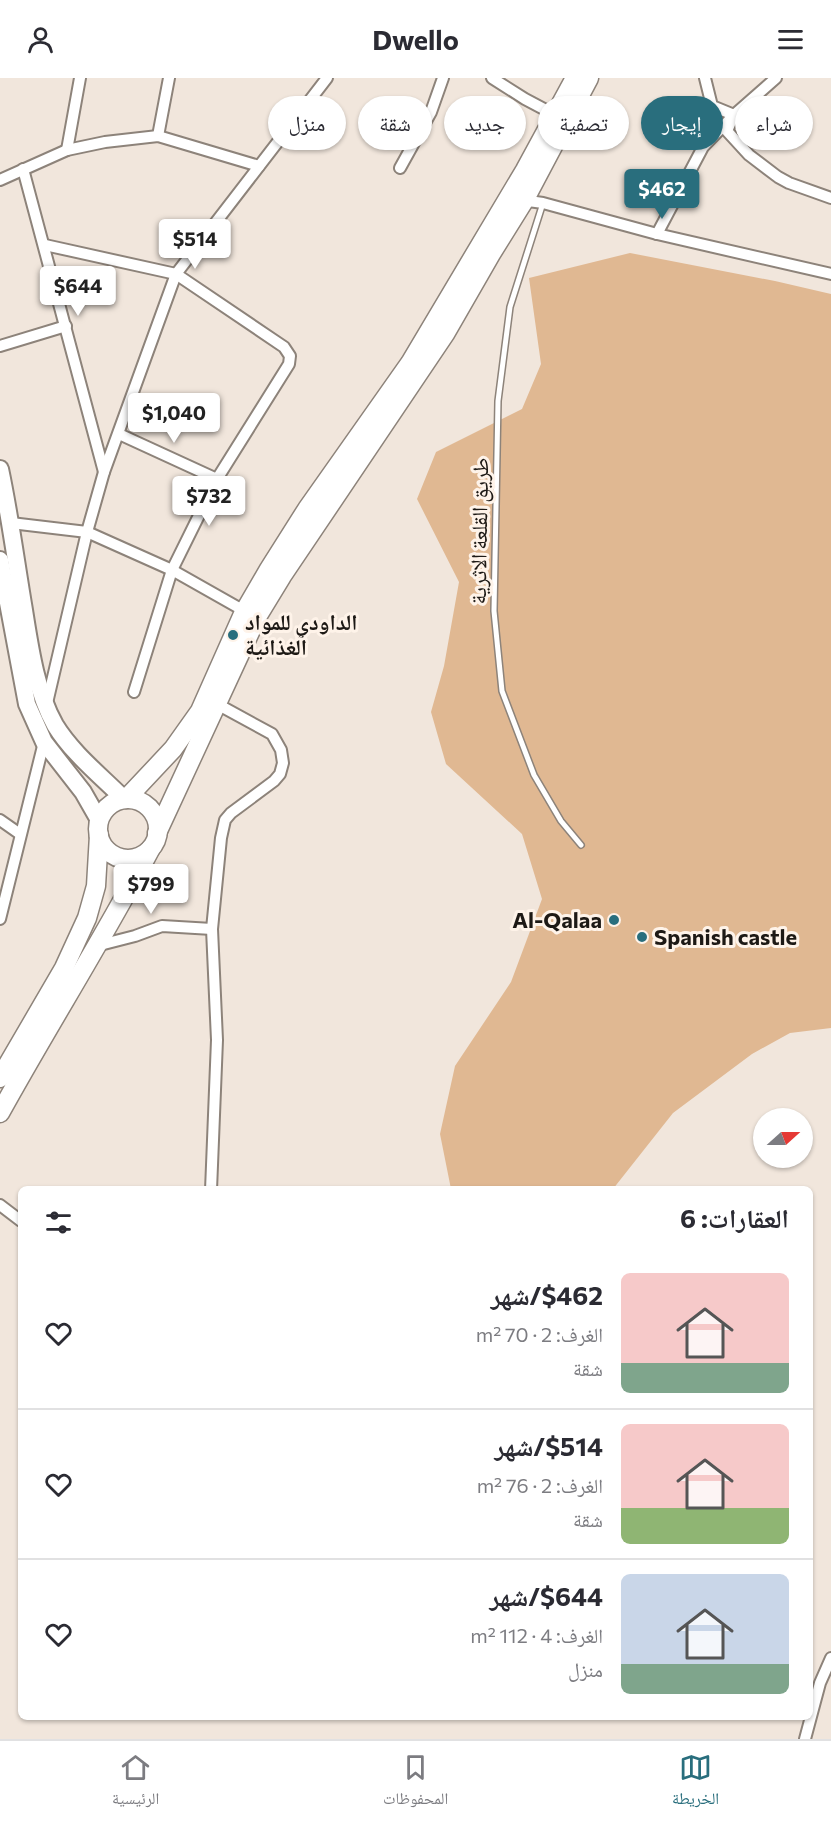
<!DOCTYPE html>
<html lang="ar">
<meta charset="utf-8">
<style>
:root{--surface:#fff;--page:#f7f7f7;--text:#2b2b33;--muted:#7c7c81;--line:#e1e1e2;--accent:#296e7d}
body{margin:0;font-family:Commissioner,"Noto Naskh Arabic",sans-serif;background:var(--page);color:var(--text);direction:rtl;height:100vh;display:flex;flex-direction:column;font-size:22px;white-space:nowrap}
*{box-sizing:border-box;margin:0}
p{font-size:20px;color:var(--muted)}
.icon{flex:none;width:33px;height:33px;fill:none;stroke:currentColor;stroke-width:2;stroke-linecap:round;stroke-linejoin:round}
.map{position:relative;flex:1;overflow:hidden;direction:ltr}
.drawer{position:absolute;left:18px;top:1108px;width:795px;height:534px;display:flex;flex-direction:column;background:var(--surface);border-radius:9px;box-shadow:0 2px 4px #0004;direction:rtl}
.drawer>*{flex:none}
.top-card{position:absolute;left:18px;top:18px;width:795px;height:54px;direction:rtl;display:flex;gap:12px}
.needle{width:39px;rotate:69deg}
.fabs{position:absolute;left:753px;top:1030px;display:grid;gap:12px}
.fabs a{display:grid;place-items:center;width:60px;height:60px;border-radius:50%;background:var(--surface);box-shadow:0 2px 4px #0004;font-size:30px}
.price{position:absolute;translate:-50% -51px;padding:0 14px;border-radius:6px;background:#fff;color:#222;font-size:20px;line-height:39px;filter:drop-shadow(0 2px 3px #0008)}
.price::after{content:'';position:absolute;left:50%;top:36px;width:18px;height:14px;margin-left:-9px;background:inherit;clip-path:polygon(0 0,100% 0,50% 100%)}
.price.active{background:var(--accent);color:#fff}
ul{padding:0;list-style:none}
li{display:flex;align-items:center;gap:18px;height:150px;padding:0 24px}
li+li{border-top:2px solid var(--line)}
li span{display:grid;place-items:center;flex:none;width:168px;height:120px;border-radius:9px;color:#555}
li>.icon{margin-inline-start:auto}
span .icon{width:72px;height:72px;fill:#fffc;stroke-width:1}
li b{font-size:26px}
h2{display:flex;justify-content:space-between;align-items:center;height:72px;padding:0 24px;font-size:26px}
.chip{padding:0 21px;border-radius:27px;background:var(--surface);box-shadow:0 2px 4px #0004;font-size:21px;line-height:54px}
.chip.active{background:var(--accent);color:#fff}
header{display:flex;justify-content:space-between;align-items:center;height:78px;padding:0 24px;background:var(--surface);font-size:27px;font-weight:700}
.tab-bar{display:flex;justify-content:space-around;align-items:center;height:84px;border-top:2px solid var(--line);background:var(--surface);font-size:16px;color:var(--muted)}
.tab-bar a{display:grid;justify-items:center;gap:3px}
.tab-bar .active{color:var(--accent)}
.map>svg:first-child{display:block}
</style>
<header><svg class="icon" aria-label="menu" viewBox="0 0 24 24"><path d="M4 6h16M4 12h16M4 18h16"/></svg>Dwello<svg class="icon" aria-label="person" viewBox="0 0 24 24"><circle cx="12" cy="8" r="4"/><path d="M4 21q1-7 8-7t8 7"/></svg></header>
<div class="map">
<svg width="831" height="1661" viewBox="0 0 831 1661">
<rect width="100%" height="100%" fill="#f1e6dc"/>
<polygon fill="#e0b892" points="630,175 775,203 831,216 831,950 790,955 752,976 673,1035 613,1111 451,1111 440,1056 455,988 511,904 542,821 522,756 446,686 431,634 444,588 459,504 417,421 436,374 522,331 541,286 529,200"/>
<g fill="none" stroke-linecap="round" stroke-linejoin="round">
<defs>
<polyline id="service" points="543,125 510,229 498,323 494,533 502,613 534,697 561,743 581,767"/>
<g id="minor">
<polyline points="492,0 525,21 559,39"/>
<polyline points="705,0 712,28 734,37 727,53 749,77 778,99 789,105 831,120"/>
<polyline points="158,58 169,0"/>
<polyline points="67,72 80,0"/>
<polyline points="400,90 431,34 443,0"/>
<polyline points="23,91 104,394"/>
<polyline points="0,102 67,72 105,64 158,58 259,88"/>
<polyline points="521,122 543,125 657,156 831,196"/>
<polyline points="657,156 703,69 734,37 776,0"/>
<polyline points="45,167 176,196 284,269 290,278 289,286 217,401 172,492 134,614"/>
<polyline points="0,268 66,248"/>
<polyline points="119,356 217,401"/>
<polyline points="11,445 87,454 172,492 248,535"/>
<polyline points="47,625 87,454 104,394 176,196 327,0"/>
<polyline points="0,742 20,756"/>
<polyline points="0,841 44,664"/>
<polyline points="96,868 135,858 162,848 212,851"/>
<polyline points="211,1112 217,962 212,851 221,760 225,742 231,735 274,703 280,696 283,685 281,672 272,656 217,626"/>
<polyline points="0,1127 21,1143"/>
<polyline points="805,1661 820,1605 831,1580"/>
</g>
<g id="primary">
<path d="M0,391C10,438 16,485 24,532C30,570 36,613 55,647C72,675 101,698 124,721"/>
<polyline points="0,482 27,626 44,664 83,714 99,742"/>
</g>
<g id="trunk">
<polyline points="126,721 173,671 200,633 244,534 269,491 307,431 410,285 525,92 575,0"/>
<circle cx="128" cy="751" r="30"/>
<polyline points="157,755 257,539 282,498 445,256 491,176 524,123 589,0"/>
<polyline points="0,1000 64,890 87,840 96,808 99,757"/>
<path d="M0,1035C49,946 104,860 151,770"/>
</g>
</defs>
<use href="#service" stroke="#8d837a" stroke-width="8"/>
<use href="#minor" stroke="#8d837a" stroke-width="14"/>
<use href="#primary" stroke="#8d837a" stroke-width="20"/>
<use href="#trunk" stroke="#8d837a" stroke-width="21"/>
<use href="#service" stroke="#fff" stroke-width="5"/>
<use href="#minor" stroke="#fff" stroke-width="10"/>
<use href="#primary" stroke="#fff" stroke-width="16"/>
<use href="#trunk" stroke="#fff" stroke-width="18"/>
</g>
<g fill="#296e7d" stroke="#fef3e9" stroke-width="2">
<circle cx="233" cy="557" r="6"/>
<circle cx="614" cy="842" r="6"/>
<circle cx="642" cy="859" r="6"/>
</g>
<g text-anchor="middle" stroke-width="6" stroke-linejoin="round" paint-order="stroke">
<g font-size="22" fill="#1d1915" stroke="#fef3e9">
<text transform="translate(479 453) rotate(-89)" y="8">طريق القلعة الاثرية</text>
</g>
<g font-size="22" font-weight="bold" fill="#1d1915" stroke="#fef3e9" text-anchor="start">
<text x="245" y="552">الداودي للمواد<tspan x="245" dy="25">الغذائية</tspan></text>
<text x="602" y="850" text-anchor="end">Al-Qalaa</text>
<text x="654" y="867">Spanish castle</text>
</g>
</g>
</svg>
<div class="fabs">
<a><svg class="needle" viewBox="-14 -14 28 28"><path d="M0-13l5 13h-10z" fill="#e53935"/><path d="M0 13l5-13h-10z" fill="#7c7c81"/></svg></a>
</div>
<b class="price active" style="left:662px;top:142px">$462</b>
<b class="price" style="left:195px;top:192px">$514</b>
<b class="price" style="left:78px;top:239px">$644</b>
<b class="price" style="left:174px;top:366px">$1,040</b>
<b class="price" style="left:209px;top:449px">$732</b>
<b class="price" style="left:151px;top:837px">$799</b>
<div class="top-card">
<a class="chip">شراء</a>
<a class="chip active">إيجار</a>
<a class="chip">تصفية</a>
<a class="chip">جديد</a>
<a class="chip">شقة</a>
<a class="chip">منزل</a>
</div>
<section class="drawer">
<h2>العقارات: 6<svg class="icon" aria-label="filters" viewBox="0 0 24 24"><path d="M4 7h16M4 17h16"/><circle cx="9" cy="7" r="2"/><circle cx="15" cy="17" r="2"/></svg></h2>
<ul>
<li><span style="background:linear-gradient(#f6c9c9 75%,#7fa58c 0)"><svg class="icon" aria-label="home" viewBox="0 0 24 24"><path d="M3 11l9-7 9 7M6 9v11h12V9"/></svg></span><div><b>$462/شهر</b><p>الغرف: 2 · 70 m²</p><p>شقة</p></div><svg class="icon" aria-label="heart" viewBox="0 0 24 24"><path d="M12 20l-8-8c-3-5 5-10 8-4 3-6 11-1 8 4z"/></svg></li>
<li><span style="background:linear-gradient(#f6c9c9 70%,#8fb573 0)"><svg class="icon" aria-label="home" viewBox="0 0 24 24"><path d="M3 11l9-7 9 7M6 9v11h12V9"/></svg></span><div><b>$514/شهر</b><p>الغرف: 2 · 76 m²</p><p>شقة</p></div><svg class="icon" aria-label="heart" viewBox="0 0 24 24"><path d="M12 20l-8-8c-3-5 5-10 8-4 3-6 11-1 8 4z"/></svg></li>
<li><span style="background:linear-gradient(#c9d6e8 75%,#7fa58c 0)"><svg class="icon" aria-label="home" viewBox="0 0 24 24"><path d="M3 11l9-7 9 7M6 9v11h12V9"/></svg></span><div><b>$644/شهر</b><p>الغرف: 4 · 112 m²</p><p>منزل</p></div><svg class="icon" aria-label="heart" viewBox="0 0 24 24"><path d="M12 20l-8-8c-3-5 5-10 8-4 3-6 11-1 8 4z"/></svg></li>
</ul>
</section>
</div>
<nav class="tab-bar">
<a class="active"><svg class="icon" aria-label="map" viewBox="0 0 24 24"><path d="M3 6l6-2 6 2 6-2v14l-6 2-6-2-6 2zM9 4v14M15 6v14"/></svg>الخريطة</a>
<a><svg class="icon" aria-label="saved" viewBox="0 0 24 24"><path d="M7 4h10v16l-5-4-5 4z"/></svg>المحفوظات</a>
<a><svg class="icon" aria-label="home" viewBox="0 0 24 24"><path d="M3 11l9-7 9 7M6 9v11h12V9"/></svg>الرئيسية</a>
</nav>
